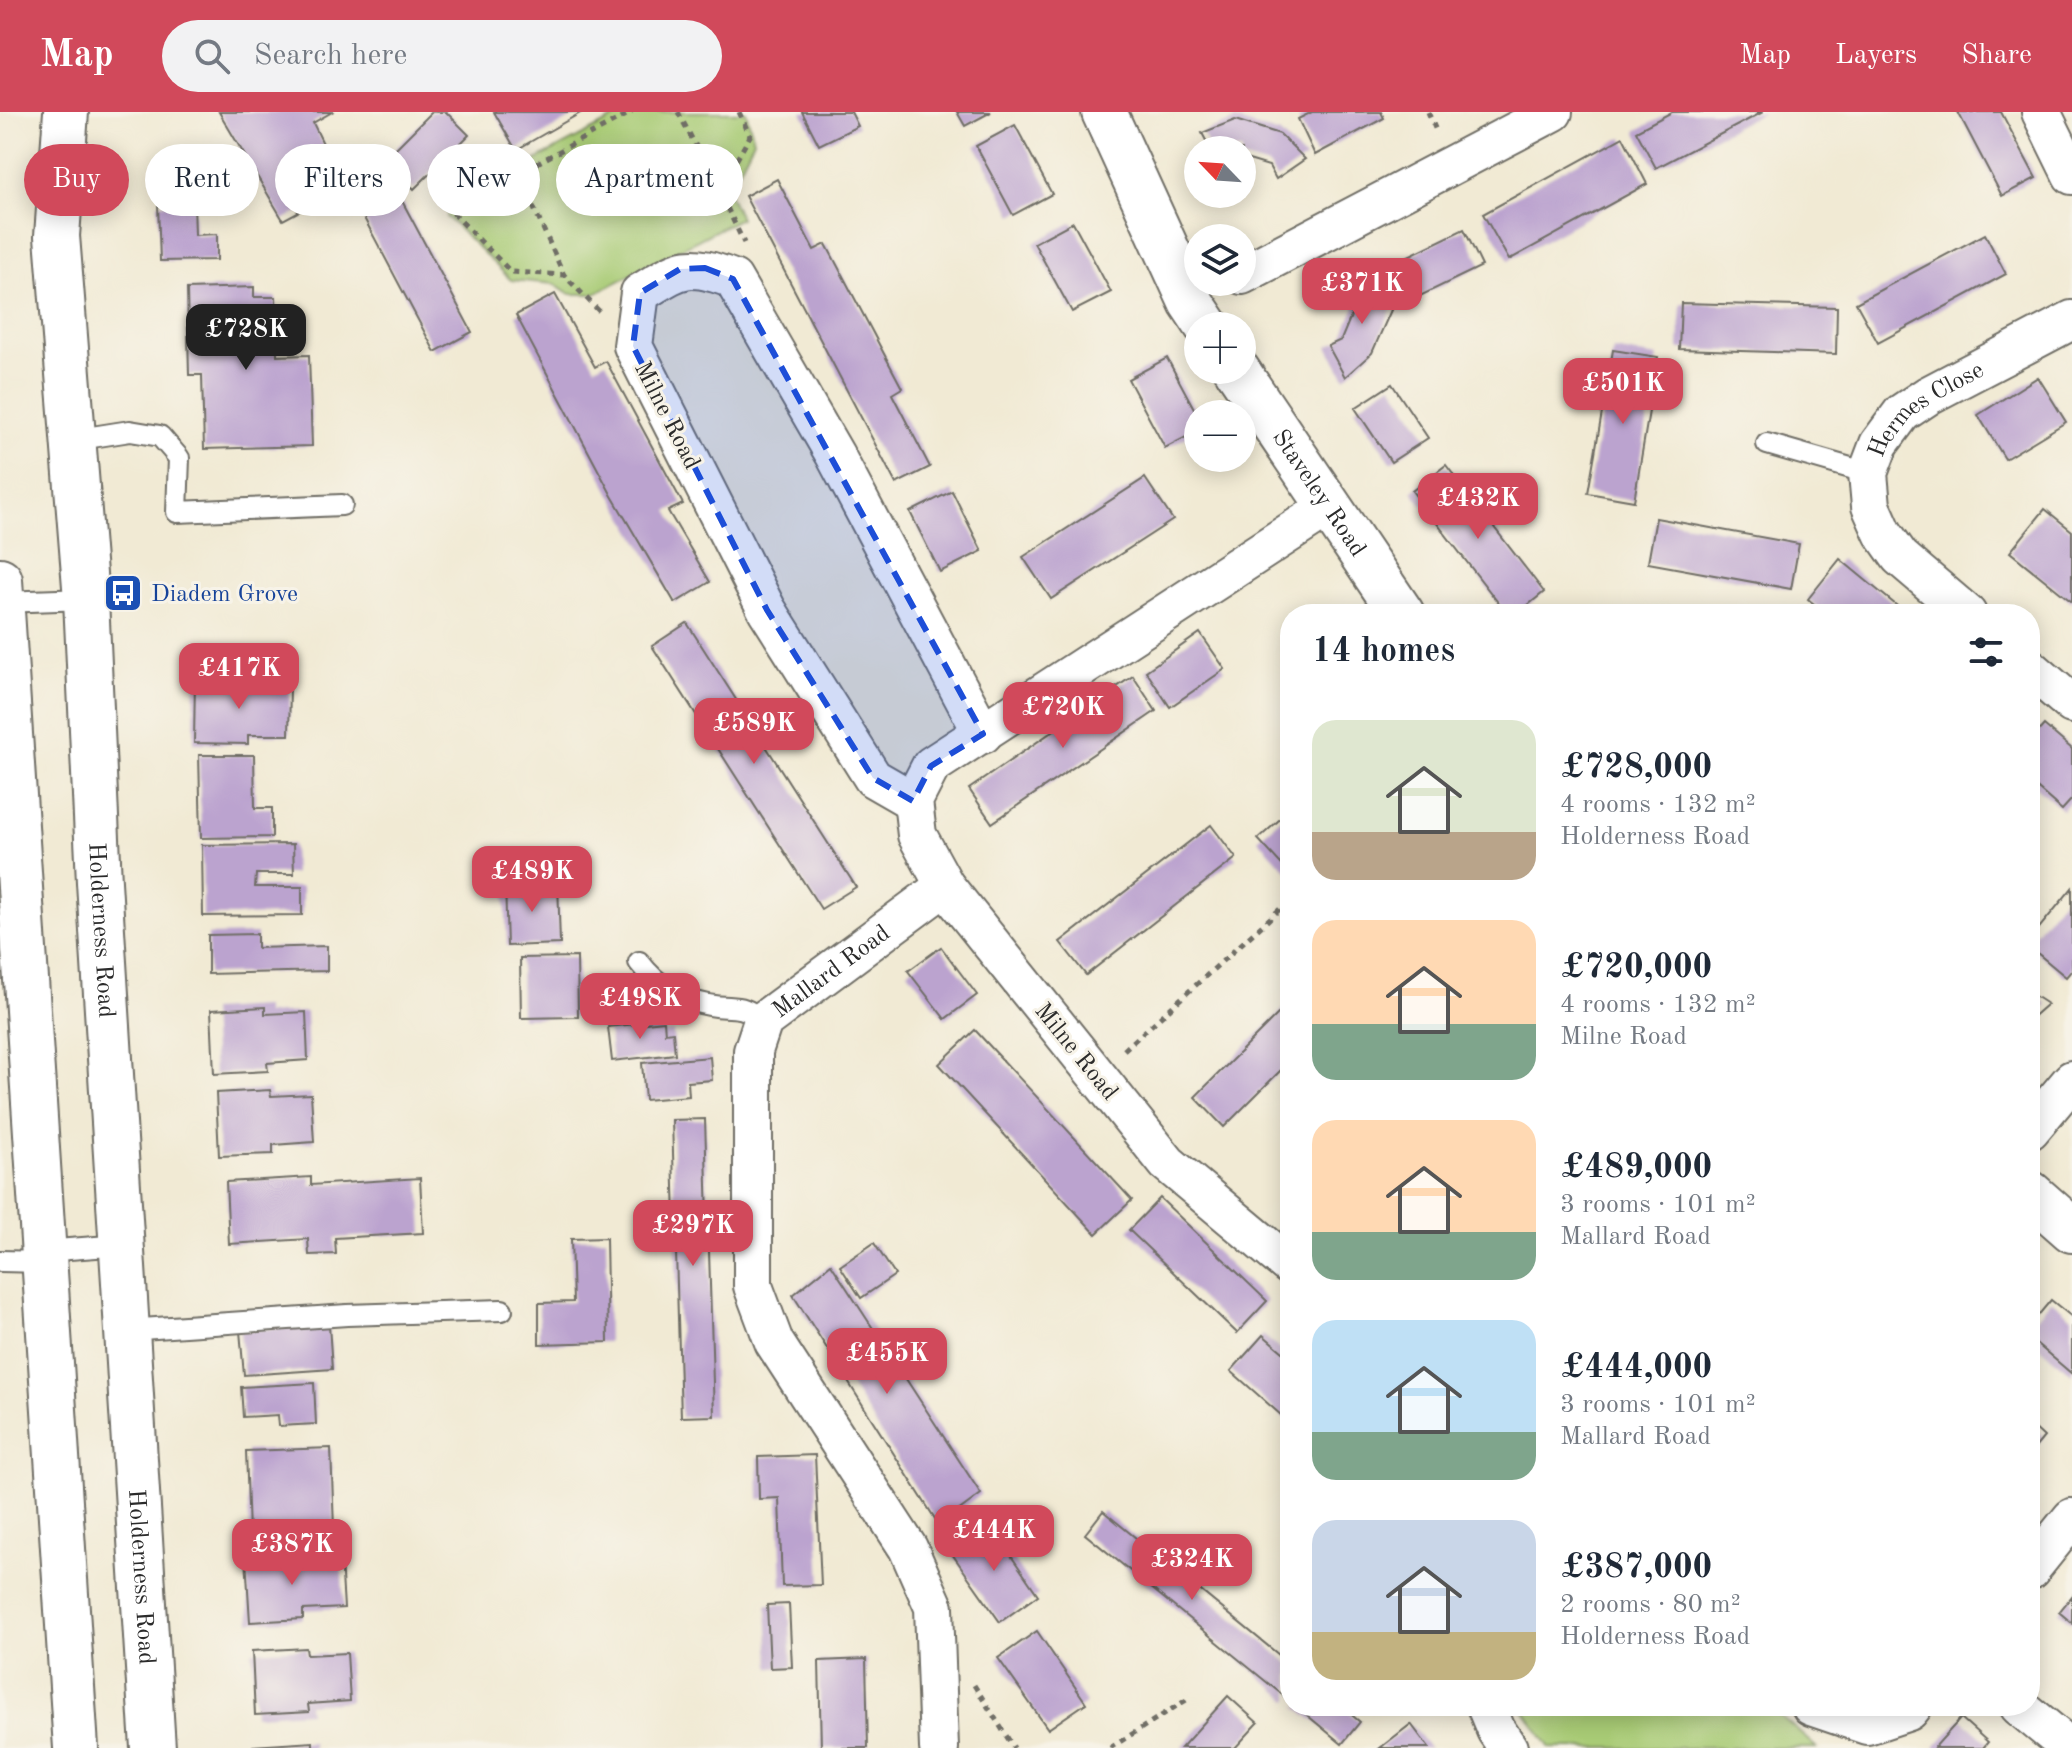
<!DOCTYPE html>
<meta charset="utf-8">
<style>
:root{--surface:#fff;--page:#f2f2f3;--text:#1f2937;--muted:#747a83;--accent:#d1495b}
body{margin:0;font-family:"Old Standard TT",serif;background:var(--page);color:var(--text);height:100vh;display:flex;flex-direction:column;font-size:30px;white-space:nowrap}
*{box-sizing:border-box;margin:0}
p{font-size:26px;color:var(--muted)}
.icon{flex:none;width:44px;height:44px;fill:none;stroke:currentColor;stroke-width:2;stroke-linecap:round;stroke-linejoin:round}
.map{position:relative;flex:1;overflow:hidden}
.sheet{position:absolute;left:1280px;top:492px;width:760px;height:1112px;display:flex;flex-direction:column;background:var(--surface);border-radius:32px;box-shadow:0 4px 20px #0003}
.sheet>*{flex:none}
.banner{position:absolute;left:24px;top:32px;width:760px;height:72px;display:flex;gap:16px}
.needle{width:52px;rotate:295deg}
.tools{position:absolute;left:1184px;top:24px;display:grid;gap:16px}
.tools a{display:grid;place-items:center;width:72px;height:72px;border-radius:50%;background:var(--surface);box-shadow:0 4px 20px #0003;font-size:40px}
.price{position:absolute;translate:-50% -68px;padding:0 18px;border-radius:16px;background:var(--accent);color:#fff;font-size:26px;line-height:52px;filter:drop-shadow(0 2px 4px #0008)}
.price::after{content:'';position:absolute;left:50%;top:48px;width:24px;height:18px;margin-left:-12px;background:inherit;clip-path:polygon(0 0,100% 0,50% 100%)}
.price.on{background:#222;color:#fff}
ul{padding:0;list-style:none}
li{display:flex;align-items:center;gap:24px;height:200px;padding:0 32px}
li span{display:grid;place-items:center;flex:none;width:224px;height:160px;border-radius:24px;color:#555}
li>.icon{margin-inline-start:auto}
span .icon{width:96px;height:96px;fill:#fffc;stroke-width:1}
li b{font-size:34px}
h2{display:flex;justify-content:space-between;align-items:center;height:96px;padding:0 32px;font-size:34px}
.pill{padding:0 28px;border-radius:36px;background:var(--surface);box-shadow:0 4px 20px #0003;font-size:28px;line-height:72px}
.pill.on{background:var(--accent);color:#fff}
header{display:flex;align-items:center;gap:48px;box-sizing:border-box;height:112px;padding:0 40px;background:var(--accent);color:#fff}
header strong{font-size:38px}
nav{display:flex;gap:44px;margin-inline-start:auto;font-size:28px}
.search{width:560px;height:72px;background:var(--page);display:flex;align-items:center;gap:20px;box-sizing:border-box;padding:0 28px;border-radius:44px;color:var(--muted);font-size:30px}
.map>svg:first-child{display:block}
</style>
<header>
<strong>Map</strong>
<div class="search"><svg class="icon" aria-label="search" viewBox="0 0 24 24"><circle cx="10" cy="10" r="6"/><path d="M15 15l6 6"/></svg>Search here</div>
<nav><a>Map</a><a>Layers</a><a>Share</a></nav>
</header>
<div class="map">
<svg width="2072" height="1636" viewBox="0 0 2072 1636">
<rect width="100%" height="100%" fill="#f7f3e8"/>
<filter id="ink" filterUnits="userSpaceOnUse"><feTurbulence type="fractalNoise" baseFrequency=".0125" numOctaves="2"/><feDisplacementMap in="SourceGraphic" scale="16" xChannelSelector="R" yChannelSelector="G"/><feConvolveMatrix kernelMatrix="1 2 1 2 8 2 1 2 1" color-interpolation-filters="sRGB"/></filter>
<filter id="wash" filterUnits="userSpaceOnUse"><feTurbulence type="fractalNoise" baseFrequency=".006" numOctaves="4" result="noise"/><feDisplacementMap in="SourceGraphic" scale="32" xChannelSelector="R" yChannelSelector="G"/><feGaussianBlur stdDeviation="1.8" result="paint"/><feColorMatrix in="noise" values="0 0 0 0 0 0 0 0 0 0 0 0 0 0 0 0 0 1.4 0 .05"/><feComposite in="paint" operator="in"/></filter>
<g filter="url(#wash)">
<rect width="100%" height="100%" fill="#f1ead4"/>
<g fill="#a8cb74" stroke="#6a7b50" stroke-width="2">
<polygon points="626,0 746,0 754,28 728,80 740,106 594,182 570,182 555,172 511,168 447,105 448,95"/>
<polygon points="1521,1594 1769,1594 1817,1636 1550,1636"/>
</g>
<g id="blocks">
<g fill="#bba3cf">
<polygon points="219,0 332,0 313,11 344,75 283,108"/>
<polygon points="432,0 446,0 469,23 414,77 385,47"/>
<polygon points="494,0 582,0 516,38"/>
<polygon points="802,0 851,0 858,14 819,33"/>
<polygon points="957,0 991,0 965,14"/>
<polygon points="1312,0 1381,0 1384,6 1315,43 1298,7"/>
<polygon points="1672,0 1763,0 1656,56 1636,19"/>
<polygon points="1958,0 2001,0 2036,66 2002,84"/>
<polygon points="1235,8 1280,22 1305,47 1276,67 1269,54 1242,46 1242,38 1211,38 1202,21"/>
<polygon points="1015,13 1052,82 1013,103 976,34"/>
<polygon points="1623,25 1647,72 1509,148 1483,102"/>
<polygon points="777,67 814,138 826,132 902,276 892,282 930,355 896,372 745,84"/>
<polygon points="401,87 472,220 435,240 364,106"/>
<polygon points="194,91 195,123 217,122 217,148 160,149 158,92"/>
<polygon points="1073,110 1111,180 1072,200 1034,131"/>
<polygon points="1464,117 1482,154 1418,185 1400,148"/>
<polygon points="1985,122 2006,162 1878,231 1856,191"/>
<polygon points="1376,163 1391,198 1372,241 1345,265 1328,234 1341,228 1359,185 1354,174"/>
<polygon points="254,175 254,185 276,185 277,244 309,243 312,334 204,337 202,263 189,263 187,177"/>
<polygon points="555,182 595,255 606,249 683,392 668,399 710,470 675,491 612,384 516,203"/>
<polygon points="1681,191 1837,195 1836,242 1679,237"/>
<polygon points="1613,238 1658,245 1634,389 1588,381"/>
<polygon points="1167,246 1198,304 1198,319 1165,336 1128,267"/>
<polygon points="2038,265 2066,310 2005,347 1978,303"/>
<polygon points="1392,272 1428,326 1391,350 1355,296"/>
<polygon points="1446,353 1544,480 1517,502 1507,502 1412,379"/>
<polygon points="1145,366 1173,408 1051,487 1023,445"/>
<polygon points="952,379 982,439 940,460 910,400"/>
<polygon points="2045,397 2072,419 2072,490 2010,440"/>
<polygon points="1656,406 1799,432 1791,477 1648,451"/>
<polygon points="1840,447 1869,471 1907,502 1826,502 1808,487"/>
<polygon points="687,511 856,775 821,797 652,534"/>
<polygon points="1200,521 1225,557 1170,595 1146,559"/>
<polygon points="1133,564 1156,599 992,711 969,677"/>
<polygon points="195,567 250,567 249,574 290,575 289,623 248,623 248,632 194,631"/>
<polygon points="2044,613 2072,637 2072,687 2062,698 2030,670 2030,629"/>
<polygon points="199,643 254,643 255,696 272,696 272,725 201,726"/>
<polygon points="1288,700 1290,702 1290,762 1258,727"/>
<polygon points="1211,713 1236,746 1086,863 1060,830"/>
<polygon points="293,732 294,762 256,762 255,775 302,775 302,803 203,804 202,733"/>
<polygon points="558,770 560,832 507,834 505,771"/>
<polygon points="2072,776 2072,858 2066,865 2030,835 2030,827"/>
<polygon points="257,822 257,836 327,834 327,859 208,862 208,823"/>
<polygon points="941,835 977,883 945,907 908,859"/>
<polygon points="577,845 578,905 521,906 520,846"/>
<polygon points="2030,881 2047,892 2030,907"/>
<polygon points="1290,890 1290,949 1224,1015 1195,985"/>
<polygon points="265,895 265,902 306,900 308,948 267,951 268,959 214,962 211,898"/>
<polygon points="664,909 665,921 673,920 675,942 612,949 608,915"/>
<polygon points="975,918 1132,1088 1096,1122 939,952"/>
<polygon points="710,945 712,968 688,970 689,984 645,988 642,951"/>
<polygon points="270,978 271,984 311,982 314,1030 273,1033 273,1042 219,1044 216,981"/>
<polygon points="705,1007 714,1304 681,1305 672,1008"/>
<polygon points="311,1065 311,1073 420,1066 423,1121 335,1126 336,1142 309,1143 308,1127 229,1132 226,1070"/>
<polygon points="1160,1086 1267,1189 1237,1221 1129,1118"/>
<polygon points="606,1126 608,1230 539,1232 539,1191 573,1190 571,1127"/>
<polygon points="874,1131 895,1163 861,1186 840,1154"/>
<polygon points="831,1152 981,1382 939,1413 793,1183"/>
<polygon points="2051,1188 2072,1205 2072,1262 2030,1226 2030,1213"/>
<polygon points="329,1213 332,1257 244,1263 240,1219"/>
<polygon points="1263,1223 1290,1246 1290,1311 1231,1259"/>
<polygon points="314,1271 316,1312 279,1314 278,1303 243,1305 241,1275"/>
<polygon points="2030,1312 2044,1325 2030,1342"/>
<polygon points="331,1336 334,1416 249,1420 246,1339"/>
<polygon points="815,1343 821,1473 782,1474 779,1386 759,1387 758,1345"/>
<polygon points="1103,1399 1290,1552 1290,1589 1085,1422"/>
<polygon points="989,1412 1038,1483 1000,1510 950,1439"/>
<polygon points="300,1443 301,1450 341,1447 344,1496 303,1498 303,1507 250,1510 246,1446"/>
<polygon points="2072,1484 2072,1511 2059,1500"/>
<polygon points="789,1492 792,1555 770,1556 767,1493"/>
<polygon points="1037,1519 1086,1591 1048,1617 998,1546"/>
<polygon points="306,1536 307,1543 347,1541 350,1589 308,1592 309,1600 255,1603 252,1539"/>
<polygon points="866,1547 868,1636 821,1636 819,1549"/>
<polygon points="1228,1584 1258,1611 1235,1636 1181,1636"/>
<polygon points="1296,1594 1341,1594 1360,1610 1342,1632"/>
<polygon points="1961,1606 1988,1630 1983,1636 1934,1636"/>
<polygon points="1411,1612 1429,1636 1380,1636"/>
<polygon points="313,1630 313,1636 253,1636 253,1634"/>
</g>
</g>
</g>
<g filter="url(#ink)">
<use href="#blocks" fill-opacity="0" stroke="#706e66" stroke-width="2"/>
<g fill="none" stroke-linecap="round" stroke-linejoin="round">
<defs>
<g id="lane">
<polyline points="73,328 130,319 160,324 179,346 177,400 342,393"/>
<polyline points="1767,332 1868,361"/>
<polyline points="2,490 86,487"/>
<path d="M639,850C657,874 680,888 709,893C736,898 740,890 763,909"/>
<polyline points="43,1139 122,1133"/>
<polyline points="0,1149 43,1150"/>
<polyline points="127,1218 347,1203 502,1198"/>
</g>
<g id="street">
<polyline points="2041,0 2072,63"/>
<polyline points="1242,163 1553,0"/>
<path id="s1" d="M1967,502L1900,445L1883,421L1871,394L1868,361L1879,332L1902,301L1929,283L2072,208"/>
<polyline points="2030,556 2072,592"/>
<path d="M913,689L873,666L767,498L633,234L640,181C681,156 686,149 733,167L835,343L983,622"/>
<polyline points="2030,1018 2072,968"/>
<polyline points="1290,1154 1167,1051 945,774 917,723 913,689 931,654 1329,395"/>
<polyline points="2030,1458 2072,1406"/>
<polyline points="1486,1594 1496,1618 1508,1636"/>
<polyline points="1811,1594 1867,1613 1909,1599 1913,1594"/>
<polyline points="2019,1594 2070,1636"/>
<path id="s2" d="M939,1636L934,1495L908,1436L774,1230L753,1174V939L763,909L945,774"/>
</g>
<g id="secondary">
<polyline points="1104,0 1191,190 1207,214"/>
<path id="s3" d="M1237,258L1402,502"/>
<polyline points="2030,1081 2072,1118"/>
</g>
<g id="highway">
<path id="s4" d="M66,0L57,124L86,487L99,770L153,1636"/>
<polyline points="0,468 76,1636"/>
</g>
</defs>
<use href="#lane" stroke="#706e66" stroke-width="24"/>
<use href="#street" stroke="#706e66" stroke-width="42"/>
<use href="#secondary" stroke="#706e66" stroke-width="48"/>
<use href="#highway" stroke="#706e66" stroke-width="48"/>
<g stroke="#706e66" stroke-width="5" stroke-dasharray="6 6" stroke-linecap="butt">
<polyline points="678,0 719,78"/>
<polyline points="739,0 750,24 719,79 744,131"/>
<polyline points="1428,0 1437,21"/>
<polyline points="518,61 564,163"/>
<polyline points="599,199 564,163 511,160 450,98 632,0"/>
<polyline points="1124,938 1290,788"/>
<polyline points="974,1573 1014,1636"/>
<polyline points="1110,1636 1191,1585"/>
</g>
<use href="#lane" stroke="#fff" stroke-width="20"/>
<use href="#street" stroke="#fff" stroke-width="38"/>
<use href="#secondary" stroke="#fff" stroke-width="44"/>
<use href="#highway" stroke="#fff" stroke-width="44"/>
</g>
</g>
<path fill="#1d4ed8" fill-opacity="0.2" stroke="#1d4ed8" stroke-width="6" stroke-dasharray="16 10" stroke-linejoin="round" d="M705,156L733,167L983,622L931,654L913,689L873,666L767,498L633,234L640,181L680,157Z"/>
<defs>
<symbol id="bus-square" viewBox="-11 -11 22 22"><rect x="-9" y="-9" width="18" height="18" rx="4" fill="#1a4fb4" stroke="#f7f3e8"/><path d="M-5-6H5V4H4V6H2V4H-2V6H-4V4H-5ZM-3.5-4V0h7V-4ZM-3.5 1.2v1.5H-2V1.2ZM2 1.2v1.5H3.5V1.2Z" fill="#fff"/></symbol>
</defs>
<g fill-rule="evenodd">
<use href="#bus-square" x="101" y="459" width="44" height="44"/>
</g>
<g text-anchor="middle" stroke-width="6" stroke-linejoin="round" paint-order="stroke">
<g font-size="24" fill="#2b2b2b" stroke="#f7f3e8">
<text dy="8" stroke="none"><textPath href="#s1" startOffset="270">Hermes Close</textPath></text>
<text transform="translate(668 303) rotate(63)" y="8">Milne Road</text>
<text dy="8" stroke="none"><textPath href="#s3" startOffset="148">Staveley Road</textPath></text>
<text dy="8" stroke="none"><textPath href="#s4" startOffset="820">Holderness Road</textPath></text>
<text dy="8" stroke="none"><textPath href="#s2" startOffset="862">Mallard Road</textPath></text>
<text transform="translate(1077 939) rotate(51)" y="8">Milne Road</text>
<text dy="8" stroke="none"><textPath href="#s4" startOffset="1468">Holderness Road</textPath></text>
</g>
<g font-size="24" fill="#164399" stroke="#f7f3e8" text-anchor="start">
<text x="151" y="489">Diadem Grove</text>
</g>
</g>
</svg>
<div class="tools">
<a><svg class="needle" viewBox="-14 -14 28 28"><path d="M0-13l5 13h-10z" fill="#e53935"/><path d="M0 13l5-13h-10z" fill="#747a83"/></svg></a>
<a><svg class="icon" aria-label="layers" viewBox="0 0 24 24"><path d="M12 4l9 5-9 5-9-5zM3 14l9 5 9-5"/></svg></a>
<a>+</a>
<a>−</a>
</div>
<b class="price" style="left:1362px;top:214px">£371K</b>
<b class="price on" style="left:246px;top:260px">£728K</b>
<b class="price" style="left:1623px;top:314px">£501K</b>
<b class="price" style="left:1478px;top:429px">£432K</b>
<b class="price" style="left:239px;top:599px">£417K</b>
<b class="price" style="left:1063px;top:638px">£720K</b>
<b class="price" style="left:754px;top:654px">£589K</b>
<b class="price" style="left:532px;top:802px">£489K</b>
<b class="price" style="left:640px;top:929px">£498K</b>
<b class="price" style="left:693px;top:1156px">£297K</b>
<b class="price" style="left:887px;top:1284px">£455K</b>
<b class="price" style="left:994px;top:1461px">£444K</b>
<b class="price" style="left:292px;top:1475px">£387K</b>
<b class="price" style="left:1192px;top:1490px">£324K</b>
<div class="banner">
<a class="pill on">Buy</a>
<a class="pill">Rent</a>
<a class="pill">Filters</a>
<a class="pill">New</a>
<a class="pill">Apartment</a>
</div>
<section class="sheet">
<h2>14 homes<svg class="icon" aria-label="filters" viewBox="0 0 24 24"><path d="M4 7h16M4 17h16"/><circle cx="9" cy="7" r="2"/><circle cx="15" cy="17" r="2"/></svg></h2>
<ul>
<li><span style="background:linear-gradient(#dfe7d0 70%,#b9a48a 0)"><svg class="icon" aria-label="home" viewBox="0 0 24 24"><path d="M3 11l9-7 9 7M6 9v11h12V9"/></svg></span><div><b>£728,000</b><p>4 rooms · 132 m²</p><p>Holderness Road</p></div></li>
<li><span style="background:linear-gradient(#ffd9b3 65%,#7fa58c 0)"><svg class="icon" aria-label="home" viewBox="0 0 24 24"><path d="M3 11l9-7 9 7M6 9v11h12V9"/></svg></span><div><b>£720,000</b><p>4 rooms · 132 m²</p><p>Milne Road</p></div></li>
<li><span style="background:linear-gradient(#ffd9b3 70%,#7fa58c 0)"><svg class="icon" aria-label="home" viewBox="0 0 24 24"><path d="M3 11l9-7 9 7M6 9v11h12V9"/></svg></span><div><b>£489,000</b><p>3 rooms · 101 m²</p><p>Mallard Road</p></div></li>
<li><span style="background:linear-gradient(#bfe0f5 70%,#7fa58c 0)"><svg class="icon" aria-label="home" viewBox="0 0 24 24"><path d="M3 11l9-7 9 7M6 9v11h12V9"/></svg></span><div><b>£444,000</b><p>3 rooms · 101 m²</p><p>Mallard Road</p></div></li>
<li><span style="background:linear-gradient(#c9d6e8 70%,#c2b280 0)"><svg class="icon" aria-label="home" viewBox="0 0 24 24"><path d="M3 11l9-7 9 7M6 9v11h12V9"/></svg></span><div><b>£387,000</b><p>2 rooms · 80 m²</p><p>Holderness Road</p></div></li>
</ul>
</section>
</div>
